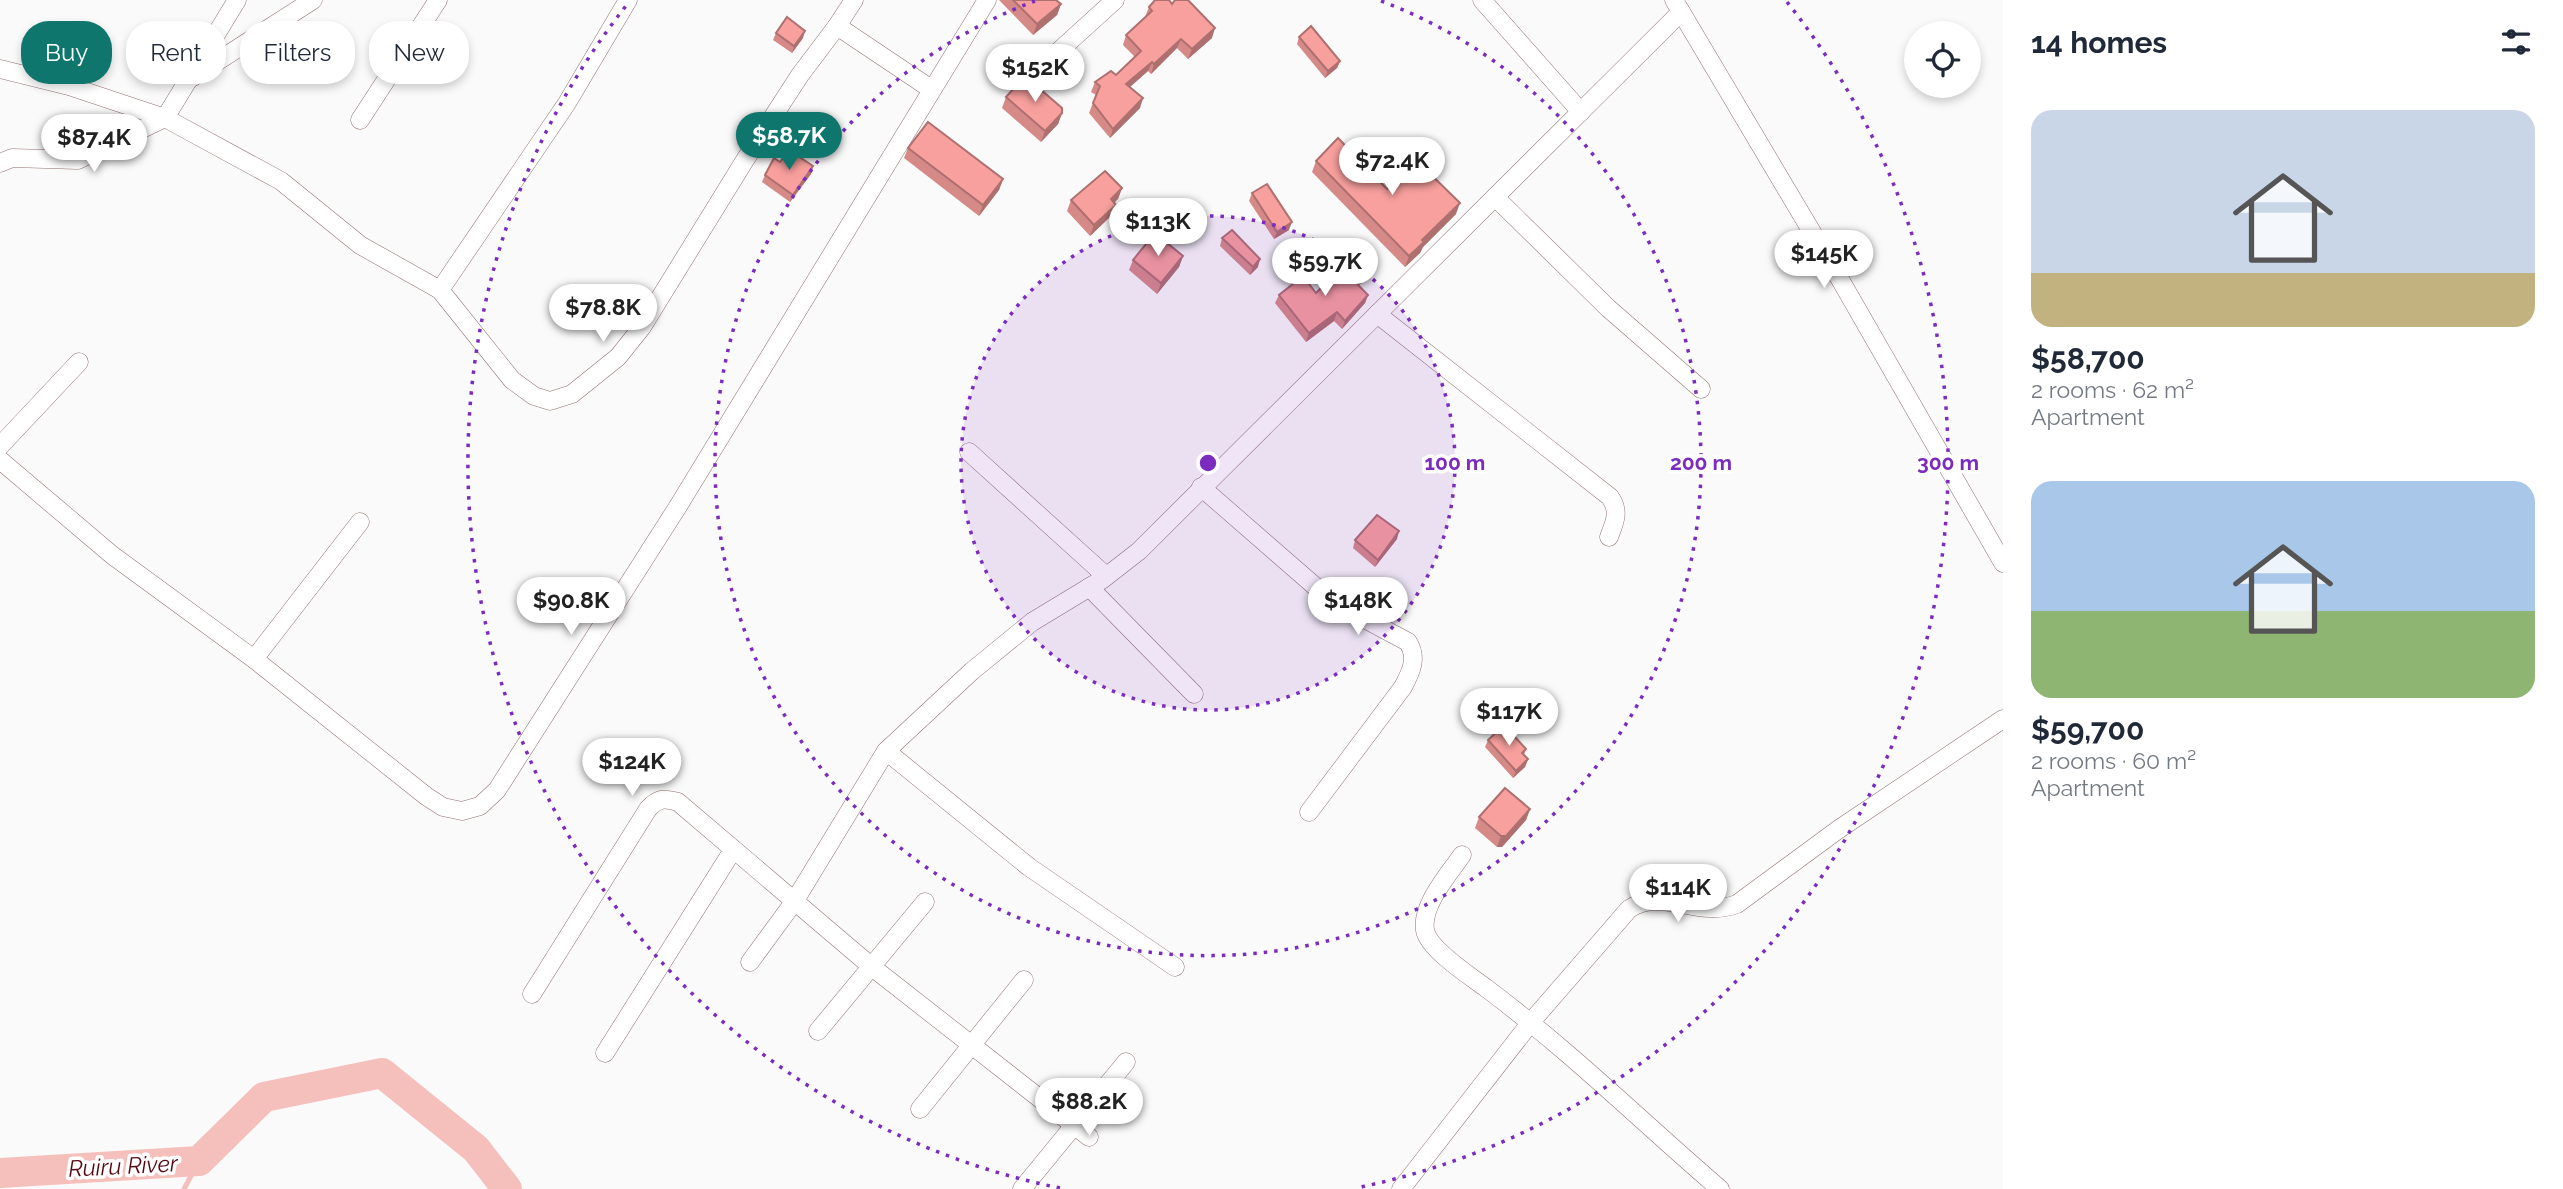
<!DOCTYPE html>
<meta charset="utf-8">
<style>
:root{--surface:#fff;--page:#f2f2f3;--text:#1f2937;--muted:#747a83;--accent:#0f766e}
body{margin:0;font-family:Raleway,sans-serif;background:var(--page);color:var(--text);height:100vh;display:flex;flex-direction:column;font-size:26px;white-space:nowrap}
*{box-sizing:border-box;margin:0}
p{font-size:23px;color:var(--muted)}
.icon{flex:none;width:38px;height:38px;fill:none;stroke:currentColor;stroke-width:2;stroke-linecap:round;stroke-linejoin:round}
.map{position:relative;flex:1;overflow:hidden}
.drawer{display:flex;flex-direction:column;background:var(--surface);width:560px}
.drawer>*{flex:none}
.top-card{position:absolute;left:21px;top:21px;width:665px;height:63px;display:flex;gap:14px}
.buttons{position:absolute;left:1904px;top:21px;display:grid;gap:14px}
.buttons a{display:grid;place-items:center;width:77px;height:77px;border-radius:50%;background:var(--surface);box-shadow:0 4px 10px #0003;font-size:35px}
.price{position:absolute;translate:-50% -60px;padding:0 16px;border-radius:24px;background:#fff;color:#222;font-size:23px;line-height:46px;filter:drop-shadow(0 2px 4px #0008)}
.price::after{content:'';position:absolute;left:50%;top:42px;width:21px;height:16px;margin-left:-10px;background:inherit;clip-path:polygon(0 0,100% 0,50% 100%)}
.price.current{background:var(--accent);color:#fff}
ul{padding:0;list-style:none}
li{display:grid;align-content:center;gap:14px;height:371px;padding:0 28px}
li span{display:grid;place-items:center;height:217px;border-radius:21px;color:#555}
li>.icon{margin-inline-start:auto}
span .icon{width:126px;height:126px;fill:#fffc;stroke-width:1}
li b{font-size:30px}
h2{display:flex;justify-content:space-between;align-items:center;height:84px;padding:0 28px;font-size:30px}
.tag{padding:0 24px;border-radius:28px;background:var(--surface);box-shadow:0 4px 10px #0003;font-size:24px;line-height:63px}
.tag.current{background:var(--accent);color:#fff}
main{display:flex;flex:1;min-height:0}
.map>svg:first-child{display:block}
</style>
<main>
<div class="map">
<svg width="2003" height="1189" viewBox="0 0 2003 1189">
<rect width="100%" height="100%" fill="#fafafa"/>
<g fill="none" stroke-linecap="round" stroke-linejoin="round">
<polyline stroke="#f5bfbc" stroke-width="5" points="184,1189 199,1161"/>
<polyline stroke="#f5bfbc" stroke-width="30" points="0,1173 199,1161 264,1097 382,1073 476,1149 507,1189"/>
<defs>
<g id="minor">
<polyline points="1482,0 1581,112"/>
<polyline points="1674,0 1841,281 2003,563"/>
<polyline points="837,26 854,0"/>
<polyline points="0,69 69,86 165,118 281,181 360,245 440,290 512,380 534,396 550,401 572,394 618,357 642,327 745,160 800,75 837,26 931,89"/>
<polyline points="1037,71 1115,0"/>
<polyline points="193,77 313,0"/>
<polyline points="360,120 438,0"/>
<polyline points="0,163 12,158 78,160 165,118 237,0"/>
<polyline points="1496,198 1608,308 1701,389"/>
<polyline points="440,290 567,103 628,0"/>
<path d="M1377,314L1610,497C1620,511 1615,522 1609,537"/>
<polyline points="0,446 79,362"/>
<polyline points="969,452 1106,576"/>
<polyline points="0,460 112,555 254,659 426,796 443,807 462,811 480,806 497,790 677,508 987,0"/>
<path d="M1201,487L1333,602L1408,642C1418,658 1411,672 1403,687L1309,812"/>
<polyline points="1089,587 1194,694"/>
<polyline points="254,659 360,522"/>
<polyline points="886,751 1029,867 1175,967"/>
<path d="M1462,855C1449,874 1421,905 1425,930C1428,949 1470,976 1486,988C1569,1050 1642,1122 1720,1189"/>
<polyline points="750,962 794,902 886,751 972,671 1032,622 1103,579 1139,551 1681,12"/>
<path d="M532,994L648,809C658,798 664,798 678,802L872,967L1089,1137"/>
<polyline points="818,1031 925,902"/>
<polyline points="605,1053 733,850"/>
<polyline points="920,1109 1024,980"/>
<polyline points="1022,1189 1126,1062"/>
<path d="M1401,1189L1531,1022L1629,909C1661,887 1698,919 1737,904L1839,829L2003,719"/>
</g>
</defs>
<use href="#minor" stroke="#927371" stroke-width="19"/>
<use href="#minor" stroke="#fff" stroke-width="18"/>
</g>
<g fill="#d58a88">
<polygon points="999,0 1056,0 1061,4 1057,15 1033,35"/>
<polygon points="1149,7 1212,38 1188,59 1177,48 1151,74 1148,71 1130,87 1140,108 1110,138 1089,113 1096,95 1091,92 1095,82 1116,75 1135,57 1123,45 1126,35 1145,17"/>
<polygon points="776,33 803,38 792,53 773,40"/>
<polygon points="1299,37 1340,61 1337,68 1325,78 1297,44"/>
<polygon points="1006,97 1062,113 1058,124 1041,142 1002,108"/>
<polygon points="908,148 1003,179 999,190 979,216 904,158"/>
<polygon points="1316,161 1387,189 1456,214 1423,247 1420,253 1405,267 1312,172"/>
<polygon points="780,162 813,166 811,174 790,202 762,182 765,175"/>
<polygon points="1122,188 1118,199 1114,202 1116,205 1112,215 1090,236 1067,211 1071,200"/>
<polygon points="1252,193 1289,230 1274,239 1249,201"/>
<polygon points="1222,238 1258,267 1250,275 1220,246"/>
<polygon points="1183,256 1179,267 1157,294 1129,270 1133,260"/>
<polygon points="1361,288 1368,295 1365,303 1342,329 1334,321 1306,342 1275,303 1279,295 1316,293"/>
<polygon points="1397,539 1375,567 1353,548 1355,540"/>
<polygon points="1488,740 1526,749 1524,755 1528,759 1525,767 1513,778 1485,747"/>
<polygon points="1530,809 1526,820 1502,847 1497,847 1475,828 1479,817"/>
</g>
<g fill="#ae706f">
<polygon points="1061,4 1057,15 1033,35 1037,24"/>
<polygon points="1215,28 1212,38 1188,59 1192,49"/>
<polygon points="805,31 803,38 792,53 794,46"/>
<polygon points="1181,39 1177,48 1151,74 1154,64"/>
<polygon points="1340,61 1337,68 1325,78 1328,71"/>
<polygon points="1152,62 1148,71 1123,93 1126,84"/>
<polygon points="1143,98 1140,108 1110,138 1113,129"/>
<polygon points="1062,113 1058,124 1041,142 1045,131"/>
<polygon points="813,166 811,174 790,202 793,195"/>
<polygon points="1003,179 999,190 979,216 983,205"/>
<polygon points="1122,188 1118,199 1107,210 1111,199"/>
<polygon points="1460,203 1456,214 1423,247 1420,253 1405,267 1409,256 1422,240"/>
<polygon points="1116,205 1112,215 1090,236 1094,225"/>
<polygon points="1292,222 1289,230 1274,239 1277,232"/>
<polygon points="1183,256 1179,267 1157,294 1161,283"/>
<polygon points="1260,259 1258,267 1250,275 1253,267"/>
<polygon points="1368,295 1365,303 1342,329 1345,321"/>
<polygon points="1337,312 1334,321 1306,342 1309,333"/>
<polygon points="1399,531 1397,539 1375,567 1378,560"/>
<polygon points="1528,759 1525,767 1513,778 1516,771"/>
<polygon points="1530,809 1526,820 1502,847 1497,847 1501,836"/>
</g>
<g fill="#f8a09e" stroke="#ae706f" stroke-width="2">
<polygon points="1013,0 1056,0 1061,4 1037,24"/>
<polygon points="1155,0 1169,0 1172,4 1175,0 1188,0 1215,28 1192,49 1181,39 1154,64 1152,62 1126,84 1143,98 1113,129 1093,103 1100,86 1095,82 1111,71 1116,75 1141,51 1126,35 1152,11 1149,7"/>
<polygon points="787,17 805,31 794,46 776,33"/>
<polygon points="1311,26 1340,61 1328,71 1299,37"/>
<polygon points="1025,76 1062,108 1062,113 1045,131 1006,97"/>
<polygon points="928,122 1003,179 983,205 908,148"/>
<polygon points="1338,138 1387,189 1417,161 1460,203 1422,240 1424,242 1409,256 1316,161"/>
<polygon points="789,150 813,166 793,195 765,175 774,158 780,162"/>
<polygon points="1105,171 1122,188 1111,199 1116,205 1094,225 1071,200"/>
<polygon points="1267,184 1292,222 1277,232 1252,193"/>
<polygon points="1232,230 1260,259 1253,267 1222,238"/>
<polygon points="1155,233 1183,256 1161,283 1133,260"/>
<polygon points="1345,264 1364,279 1358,285 1368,295 1345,321 1337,312 1309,333 1279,295 1303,276 1316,293"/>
<polygon points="1377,515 1399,531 1378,560 1355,540"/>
<polygon points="1504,725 1526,749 1522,753 1528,759 1516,771 1488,740"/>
<polygon points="1505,788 1530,809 1506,836 1501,836 1479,817"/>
</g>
<circle cx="1208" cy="463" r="247" fill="#7b2cbf" fill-opacity=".12"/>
<g fill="none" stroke="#7b2cbf" stroke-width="3.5" stroke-dasharray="3.5 7">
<circle cx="1208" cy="463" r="247"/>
<path d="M1381 1A493 493 0 1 1 1035 1"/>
<path d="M1060 1188A740 740 0 0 1 629 2M1787 2A740 740 0 0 1 1356 1188"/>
</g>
<g text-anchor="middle" stroke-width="7" stroke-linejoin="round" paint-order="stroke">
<g font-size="23" font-style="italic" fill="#560812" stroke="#fff">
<text transform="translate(123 1166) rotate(-3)" y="8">Ruiru River</text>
</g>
</g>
<circle cx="1208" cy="463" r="10" fill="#7b2cbf" stroke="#fff" stroke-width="3.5"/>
<g font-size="21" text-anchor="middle" font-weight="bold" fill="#7b2cbf" stroke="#fff" stroke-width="7" stroke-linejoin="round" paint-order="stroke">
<text x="1455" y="470">100 m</text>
<text x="1701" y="470">200 m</text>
<text x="1948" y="470">300 m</text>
</g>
</svg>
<div class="buttons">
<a><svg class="icon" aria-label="locate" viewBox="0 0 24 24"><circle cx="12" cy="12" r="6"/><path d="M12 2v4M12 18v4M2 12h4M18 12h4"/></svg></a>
</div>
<b class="price" style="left:1035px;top:104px">$152K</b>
<b class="price current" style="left:789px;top:172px">$58.7K</b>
<b class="price" style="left:94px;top:174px">$87.4K</b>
<b class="price" style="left:1392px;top:197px">$72.4K</b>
<b class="price" style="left:1158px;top:258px">$113K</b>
<b class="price" style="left:1824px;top:290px">$145K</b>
<b class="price" style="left:1325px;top:298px">$59.7K</b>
<b class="price" style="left:603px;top:344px">$78.8K</b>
<b class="price" style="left:571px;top:637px">$90.8K</b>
<b class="price" style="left:1358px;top:637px">$148K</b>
<b class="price" style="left:1509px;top:748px">$117K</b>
<b class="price" style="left:632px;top:798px">$124K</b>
<b class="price" style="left:1678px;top:924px">$114K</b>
<b class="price" style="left:1089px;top:1138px">$88.2K</b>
<div class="top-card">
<a class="tag current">Buy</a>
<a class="tag">Rent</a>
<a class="tag">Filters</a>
<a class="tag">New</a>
</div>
</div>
<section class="drawer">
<h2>14 homes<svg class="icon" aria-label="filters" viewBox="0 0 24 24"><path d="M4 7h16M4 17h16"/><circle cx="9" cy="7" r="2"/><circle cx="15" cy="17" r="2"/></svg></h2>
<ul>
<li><span style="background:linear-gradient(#c9d6e8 75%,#c2b280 0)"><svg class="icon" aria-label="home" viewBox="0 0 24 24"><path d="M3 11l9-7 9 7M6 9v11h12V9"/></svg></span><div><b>$58,700</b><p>2 rooms · 62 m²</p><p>Apartment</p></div></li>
<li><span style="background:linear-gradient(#a9c7e8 60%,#8fb573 0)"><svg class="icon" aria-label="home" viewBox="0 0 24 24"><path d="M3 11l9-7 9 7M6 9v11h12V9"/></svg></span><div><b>$59,700</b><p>2 rooms · 60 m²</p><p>Apartment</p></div></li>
</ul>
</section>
</main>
